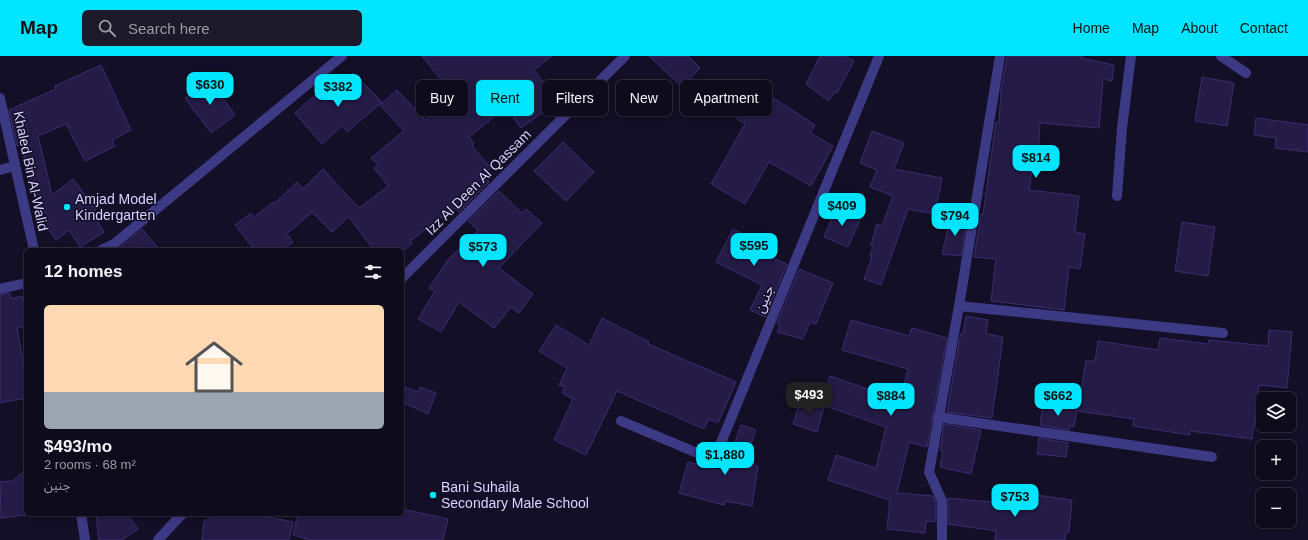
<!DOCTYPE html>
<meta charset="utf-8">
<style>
:root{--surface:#0e0b1c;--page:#1c1929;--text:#f1f3f6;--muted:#9b9ba3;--line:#2e2b3b;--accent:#00e5ff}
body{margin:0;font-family:Helvetica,"Noto Sans Arabic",sans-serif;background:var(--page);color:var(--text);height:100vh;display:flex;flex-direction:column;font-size:15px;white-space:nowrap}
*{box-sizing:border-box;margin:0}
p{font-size:13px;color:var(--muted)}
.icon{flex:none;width:22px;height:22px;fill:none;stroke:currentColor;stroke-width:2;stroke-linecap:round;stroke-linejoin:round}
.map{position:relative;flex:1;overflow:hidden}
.side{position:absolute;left:24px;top:192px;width:380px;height:268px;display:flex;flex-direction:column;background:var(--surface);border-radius:6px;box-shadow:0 2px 6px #0003,0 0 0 1px var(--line)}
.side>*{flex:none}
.hud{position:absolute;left:416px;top:24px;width:380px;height:36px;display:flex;gap:8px}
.controls{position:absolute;left:1256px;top:336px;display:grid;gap:8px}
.controls a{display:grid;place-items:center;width:40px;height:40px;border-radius:6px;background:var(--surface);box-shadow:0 2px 6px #0003,0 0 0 1px var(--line);font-size:20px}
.price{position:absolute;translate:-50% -34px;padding:0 9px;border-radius:8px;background:var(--accent);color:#111;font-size:13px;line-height:26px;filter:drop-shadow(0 1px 2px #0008)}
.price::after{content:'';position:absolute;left:50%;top:24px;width:12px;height:9px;margin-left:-6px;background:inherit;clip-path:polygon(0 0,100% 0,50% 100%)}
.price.on{background:#222;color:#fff}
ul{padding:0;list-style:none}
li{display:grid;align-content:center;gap:8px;height:212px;padding:0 20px}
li+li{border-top:1px solid var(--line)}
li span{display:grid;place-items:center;height:124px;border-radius:6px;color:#555}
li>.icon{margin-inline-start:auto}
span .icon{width:72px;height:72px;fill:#fffc;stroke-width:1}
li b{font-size:17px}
h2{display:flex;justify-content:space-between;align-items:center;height:48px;padding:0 20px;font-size:17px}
.pill{padding:0 14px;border-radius:6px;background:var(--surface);box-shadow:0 2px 6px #0003,0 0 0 1px var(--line);font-size:14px;line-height:36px}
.pill.on{background:var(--accent);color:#111}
header{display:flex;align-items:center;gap:24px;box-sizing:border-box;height:56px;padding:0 20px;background:var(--accent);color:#111}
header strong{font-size:19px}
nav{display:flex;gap:22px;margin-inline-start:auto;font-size:14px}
.search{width:280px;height:36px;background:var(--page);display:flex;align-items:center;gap:10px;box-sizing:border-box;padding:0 14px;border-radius:6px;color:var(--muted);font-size:15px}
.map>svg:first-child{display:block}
</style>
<header>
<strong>Map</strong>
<div class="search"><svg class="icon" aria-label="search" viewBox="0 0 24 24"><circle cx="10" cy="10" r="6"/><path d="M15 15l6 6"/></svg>Search here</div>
<nav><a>Home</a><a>Map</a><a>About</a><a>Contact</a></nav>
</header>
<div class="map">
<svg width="1308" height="484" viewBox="0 0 1308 484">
<rect width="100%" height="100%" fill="#130f26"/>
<g fill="#241b47" stroke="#3b2d73">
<polygon points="422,0 552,0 534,14 557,46 521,72 506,51 469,81 474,88 472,90 491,112 483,119 489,126 459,156 454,152 410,185 412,188 404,194 374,194 349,161 332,176 312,156 287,178 293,186 283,194 255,194 235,169 251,157 254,161 273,146 274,148 297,126 303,133 323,113 359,152 388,130 374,112 378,109 371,102 404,75 380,49 397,34 425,64 455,41"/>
<polygon points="649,0 688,0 700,12 682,31"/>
<polygon points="820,0 844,0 854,5 837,37 835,35 829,45 806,28"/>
<polygon points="1007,0 1082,0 1081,2 1114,9 1112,25 1103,23 1099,72 1040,67 1038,101 1034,101 1029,134 1079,140 1075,176 1085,178 1080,213 1069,211 1064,254 991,245 996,203 974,201 981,158 983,158 996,66 999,67 1001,34"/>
<polygon points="101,9 131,74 112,84 115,90 85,105 66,68 38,80 52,139 73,123 96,154 92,156 104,176 80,191 69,174 56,184 44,168 50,163 35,144 21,88 17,90 9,54 56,33 55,30"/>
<polygon points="353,17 382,46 347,76 342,70 322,88 295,57 331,25 338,32"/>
<polygon points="1202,21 1234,27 1227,70 1195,65"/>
<polygon points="209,23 235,59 211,77 185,42"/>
<polygon points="758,32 815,69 810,77 833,90 811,130 769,106 745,148 711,128 745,68 737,63"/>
<polygon points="1256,62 1308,69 1308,96 1275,92 1276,82 1254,79"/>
<polygon points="872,75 904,87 894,113 942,122 935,158 908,153 881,229 864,223 872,201 870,200 873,190 871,189 877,168 882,170 893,140 870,131 877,114 860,107"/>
<polygon points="563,86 594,116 566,145 534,115"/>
<polygon points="499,135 522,157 526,153 542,167 499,212 533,238 519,257 511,251 494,272 459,246 441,276 418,263 435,235 429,232 447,205 478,174 468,165"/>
<polygon points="836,152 861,162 848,191 824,181"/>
<polygon points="951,160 967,163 961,200 942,198"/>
<polygon points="1182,166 1215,171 1208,220 1175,215"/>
<polygon points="142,173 160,194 117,194 124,188"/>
<polygon points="733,173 776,195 773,202 787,208 765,261 750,254 762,229 716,206"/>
<polygon points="799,213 833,227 816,268 810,266 803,283 777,276 780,268 777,267"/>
<polygon points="10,237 11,243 22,240 26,256 26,270 17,272 26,322 26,342 0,347 0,239"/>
<polygon points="966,260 988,264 986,278 1003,281 992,362 947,356 959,286 961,278 963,278"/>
<polygon points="602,262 649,286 648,288 736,326 718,367 709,363 704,373 617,335 586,399 554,384 573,343 562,337 565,331 559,329 567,312 539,295 556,269 589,289"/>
<polygon points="851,264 909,280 912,272 947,282 927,391 909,386 897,437 933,440 936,446 936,466 926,465 925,477 887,473 890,444 828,424 836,399 876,412 886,371 820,348 830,320 900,344 908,313 842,294"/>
<polygon points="1269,274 1292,276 1287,332 1259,329 1252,383 1190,375 1190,379 1133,370 1134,363 1078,355 1086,304 1095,306 1098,285 1158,294 1160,282 1208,288 1209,284 1268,290"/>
<polygon points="402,330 418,336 420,331 436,337 428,358 402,346"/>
<polygon points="801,343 824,351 817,376 793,368"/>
<polygon points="1043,348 1077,353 1074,371 1070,370 1069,374 1040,369"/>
<polygon points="944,368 981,374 971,418 940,411 943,395 940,394"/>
<polygon points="741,369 756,374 744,408 758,410 752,450 725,445 724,449 679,437 688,406 725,416"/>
<polygon points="1039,382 1068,387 1066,401 1037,398"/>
<polygon points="26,413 26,459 1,462 0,426 13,425"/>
<polygon points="1036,439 1072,444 1069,476 1066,476 1065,484 995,484 996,475 948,468 948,442 1034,450"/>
<polygon points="402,453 448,463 443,484 311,484 293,479 298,458 402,458"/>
<polygon points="96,458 127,458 138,473 122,484 99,484"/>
<polygon points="214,458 253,458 293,466 289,484 202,484 204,466"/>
</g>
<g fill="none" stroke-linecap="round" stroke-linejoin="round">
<g stroke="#3d3a85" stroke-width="10">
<polyline points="1221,0 1246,17"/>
<polyline points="0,42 34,194"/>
<polyline points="0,114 15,110"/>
<polyline points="1117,140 1122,72 1131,0"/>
<polyline points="101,194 114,188 342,0"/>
<polyline points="402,222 625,0"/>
<polyline points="0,233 26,227"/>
<polyline points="959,250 1223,277"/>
<polyline points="938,361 1212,401"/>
<polyline points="621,365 714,404 879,0"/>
<polyline points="81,458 85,484"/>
<polyline points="158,484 182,458"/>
<polyline points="942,484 942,445 929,416 959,250 1000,0"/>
</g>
</g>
<g fill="#00e5ff" stroke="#130f26" stroke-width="1.5">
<circle cx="67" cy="151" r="4"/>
<circle cx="433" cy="439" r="4"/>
</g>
<g text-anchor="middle" stroke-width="3" stroke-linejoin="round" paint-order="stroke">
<g font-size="14" fill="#d9d4ff" stroke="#130f26">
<text transform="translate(31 115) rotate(78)" y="5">Khaled Bin Al-Walid</text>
<text transform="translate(478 126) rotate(-45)" y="5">Izz Al Deen Al Qassam</text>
<text transform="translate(764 243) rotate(-68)" y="5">جنين</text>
</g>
<g font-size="14" fill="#d9d4ff" stroke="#130f26" text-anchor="start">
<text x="75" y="148">Amjad Model<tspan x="75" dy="16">Kindergarten</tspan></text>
<text x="441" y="436">Bani Suhaila<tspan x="441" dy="16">Secondary Male School</tspan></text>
</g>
</g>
</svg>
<div class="controls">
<a><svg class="icon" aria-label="layers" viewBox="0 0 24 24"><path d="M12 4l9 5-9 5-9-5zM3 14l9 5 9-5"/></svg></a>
<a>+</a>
<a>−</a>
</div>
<b class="price" style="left:210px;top:50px">$630</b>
<b class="price" style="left:338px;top:52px">$382</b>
<b class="price" style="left:1036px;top:123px">$814</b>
<b class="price" style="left:842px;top:171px">$409</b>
<b class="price" style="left:955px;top:181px">$794</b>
<b class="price" style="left:754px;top:211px">$595</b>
<b class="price" style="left:483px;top:212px">$573</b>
<b class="price on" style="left:809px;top:360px">$493</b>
<b class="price" style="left:891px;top:361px">$884</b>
<b class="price" style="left:1058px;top:361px">$662</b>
<b class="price" style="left:725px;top:420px">$1,880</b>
<b class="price" style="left:1015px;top:462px">$753</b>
<div class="hud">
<a class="pill">Buy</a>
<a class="pill on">Rent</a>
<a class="pill">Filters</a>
<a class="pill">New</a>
<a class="pill">Apartment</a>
</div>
<section class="side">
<h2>12 homes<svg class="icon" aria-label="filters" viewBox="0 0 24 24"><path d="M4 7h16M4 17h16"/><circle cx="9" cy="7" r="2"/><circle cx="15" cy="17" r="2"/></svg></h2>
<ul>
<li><span style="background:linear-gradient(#ffd9b3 70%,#9aa5b1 0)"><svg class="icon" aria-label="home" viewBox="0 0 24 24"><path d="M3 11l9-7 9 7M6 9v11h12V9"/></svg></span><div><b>$493/mo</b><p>2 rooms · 68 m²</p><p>جنين</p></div></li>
</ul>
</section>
</div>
